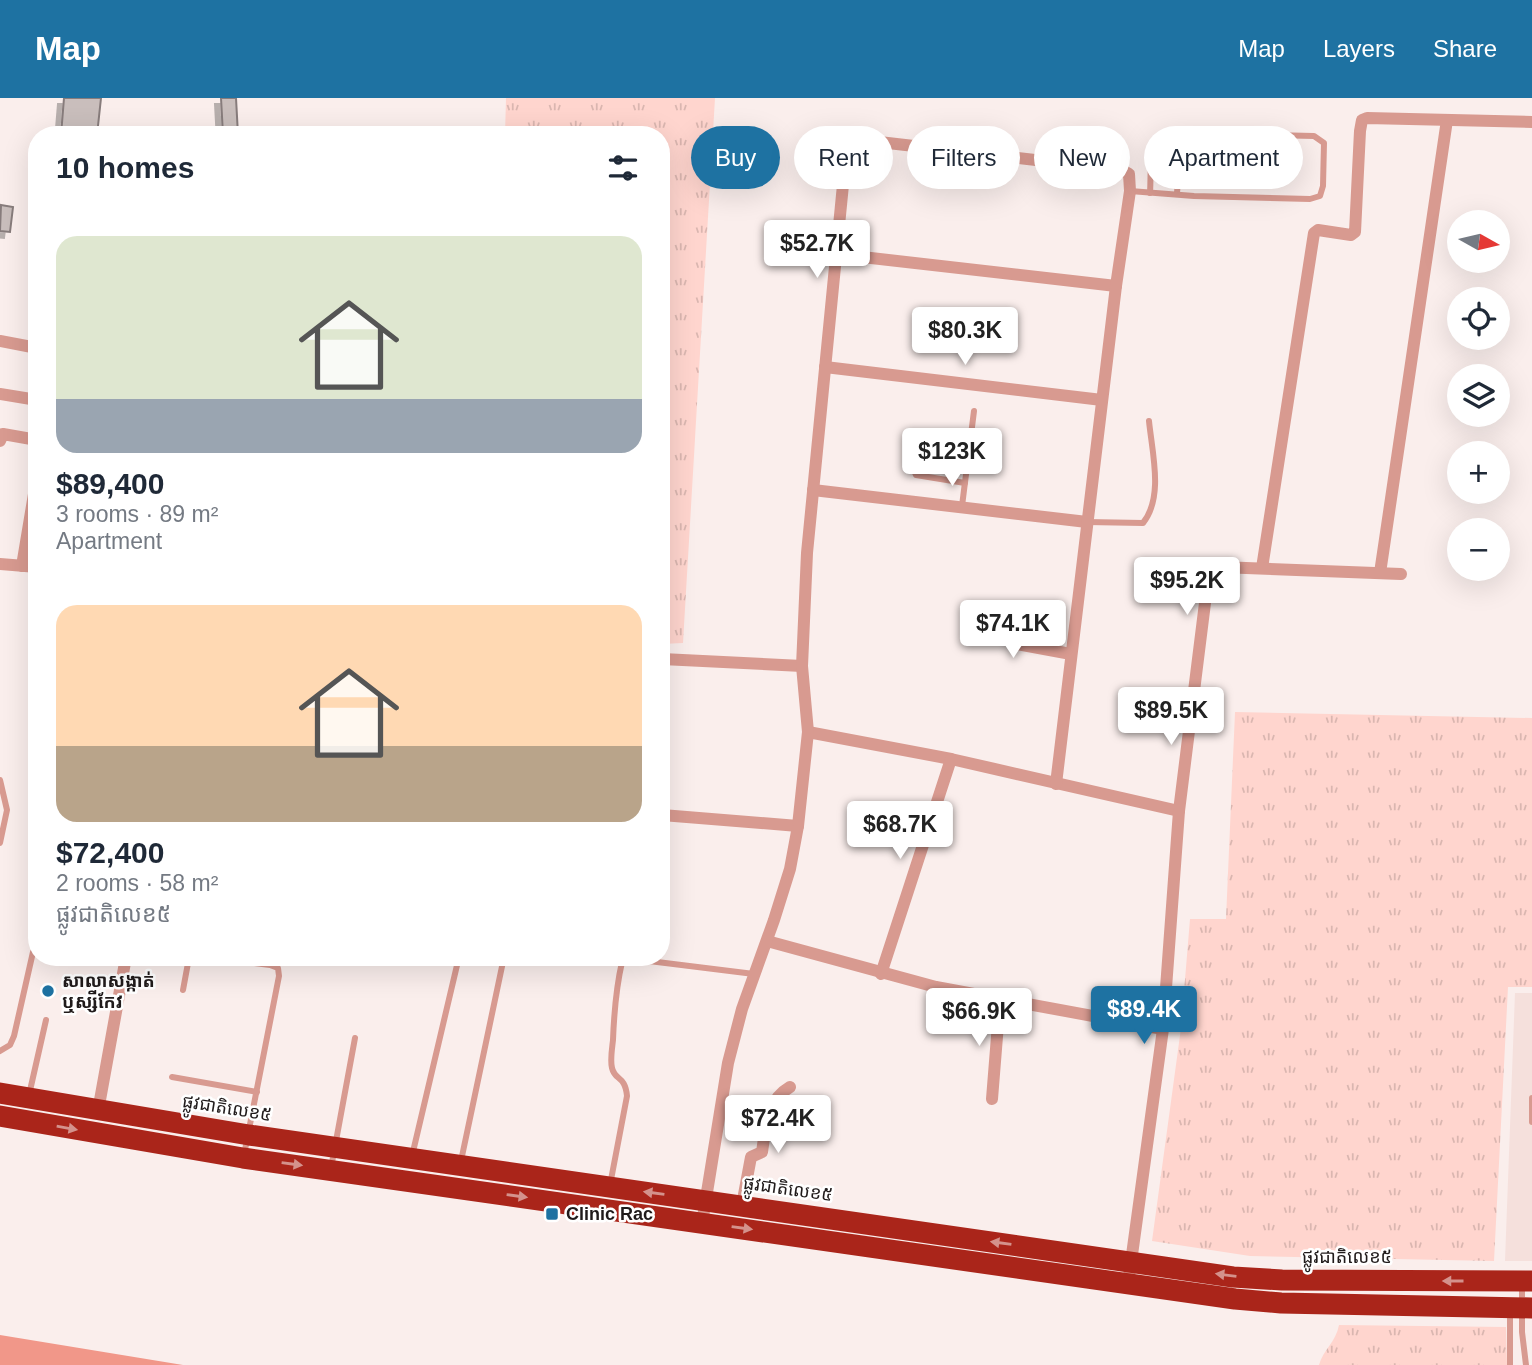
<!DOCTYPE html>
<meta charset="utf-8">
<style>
:root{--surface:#fff;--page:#f2f2f3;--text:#1f2937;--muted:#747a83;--accent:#1e72a2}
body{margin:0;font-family:Helvetica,"Noto Sans Khmer",sans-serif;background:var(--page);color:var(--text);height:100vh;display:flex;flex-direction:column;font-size:26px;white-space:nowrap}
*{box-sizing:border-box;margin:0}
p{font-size:23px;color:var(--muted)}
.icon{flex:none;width:38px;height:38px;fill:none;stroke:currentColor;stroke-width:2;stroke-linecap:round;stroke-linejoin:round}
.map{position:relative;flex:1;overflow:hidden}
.details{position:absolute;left:28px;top:28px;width:642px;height:840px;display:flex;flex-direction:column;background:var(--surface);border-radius:28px;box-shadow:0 7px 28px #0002}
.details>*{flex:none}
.banner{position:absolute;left:691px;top:28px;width:665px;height:63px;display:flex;gap:14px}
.needle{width:46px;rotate:98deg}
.buttons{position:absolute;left:1447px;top:112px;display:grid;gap:14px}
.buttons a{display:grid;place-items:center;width:63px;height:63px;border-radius:50%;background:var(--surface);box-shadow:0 7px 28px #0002;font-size:35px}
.price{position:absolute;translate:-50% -60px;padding:0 16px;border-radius:7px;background:#fff;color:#222;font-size:23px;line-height:46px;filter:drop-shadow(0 2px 4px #0008)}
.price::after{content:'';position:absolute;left:50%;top:42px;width:21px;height:16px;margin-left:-10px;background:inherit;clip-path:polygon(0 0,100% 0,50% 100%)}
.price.current{background:var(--accent);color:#fff}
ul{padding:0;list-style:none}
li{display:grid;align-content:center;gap:14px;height:371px;padding:0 28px}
li span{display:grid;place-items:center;height:217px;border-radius:21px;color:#555}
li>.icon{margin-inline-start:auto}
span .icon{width:126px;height:126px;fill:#fffc;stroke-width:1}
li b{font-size:30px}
h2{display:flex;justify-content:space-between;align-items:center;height:84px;padding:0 28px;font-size:30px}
.tag{padding:0 24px;border-radius:32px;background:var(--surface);box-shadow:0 7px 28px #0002;font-size:24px;line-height:63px}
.tag.current{background:var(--accent);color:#fff}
header{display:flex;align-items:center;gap:42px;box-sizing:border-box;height:98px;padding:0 35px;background:var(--accent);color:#fff}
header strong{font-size:33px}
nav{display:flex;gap:38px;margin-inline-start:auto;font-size:24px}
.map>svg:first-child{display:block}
</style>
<header>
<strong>Map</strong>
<nav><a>Map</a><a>Layers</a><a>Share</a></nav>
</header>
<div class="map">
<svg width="1532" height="1267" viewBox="0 0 1532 1267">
<defs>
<pattern id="grass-tufts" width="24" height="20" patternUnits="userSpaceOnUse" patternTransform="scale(1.75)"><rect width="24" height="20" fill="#ffd5ce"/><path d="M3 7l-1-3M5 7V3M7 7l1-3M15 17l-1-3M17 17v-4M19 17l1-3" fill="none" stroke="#dab6b0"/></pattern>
<filter id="shadow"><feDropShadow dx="-6" dy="6" stdDeviation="0" flood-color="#0004"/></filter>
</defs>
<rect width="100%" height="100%" fill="#faeeec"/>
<polygon fill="#f5e0dc" points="1515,895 1532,895 1532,1163 1505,1163"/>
<g fill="url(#grass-tufts)">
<polygon points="506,0 715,0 683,545 662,546 662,37 505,37"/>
<polygon points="1235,614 1532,620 1532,889 1508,889 1494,1163 1250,1158 1152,1143 1181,930 1190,821 1226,821"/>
<path d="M1339,1227L1506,1229L1507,1267H1319C1323,1252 1336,1244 1339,1227Z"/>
</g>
<polygon fill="#f19789" points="0,1237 183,1267 0,1267"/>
<g fill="#c9bebc" stroke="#877c7b" stroke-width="2" filter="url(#shadow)">
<polygon points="64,0 101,0 97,37 61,37"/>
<polygon points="221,0 236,0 238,37 223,37"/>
<polygon points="1,107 13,109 10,134 0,133"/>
</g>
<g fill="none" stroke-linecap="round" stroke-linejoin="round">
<g stroke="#d89a90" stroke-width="6">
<polyline points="1130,93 1194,98 1310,101 1320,98 1323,88 1324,45 1314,38 1189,35 1181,40 1180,44 1177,96"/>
<path d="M1150,95C1151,83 1149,49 1158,43C1164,38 1174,40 1181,40"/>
<polyline points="912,337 913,370 916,377 965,385"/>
<polyline points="962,408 974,313"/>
<path d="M1087,424L1143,425C1164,399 1152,354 1149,323"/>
<polyline points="0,682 7,712 0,745"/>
<polyline points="205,859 270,867 278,870 279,878 244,1057"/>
<polyline points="183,892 188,865 194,859"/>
<polyline points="0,953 10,947 14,938 33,854"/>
<polyline points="172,979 257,994"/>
<polyline points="29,997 46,922"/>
<polyline points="1532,1000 1532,1024"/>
<polyline points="412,1058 458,863"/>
<polyline points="461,1063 504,859"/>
<polyline points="331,1070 355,940"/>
<path d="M610,1087L627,998C625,977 615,983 612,970C610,962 612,951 613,942C614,916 616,890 622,864L633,861L754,876"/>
<polyline points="1522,1185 1522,1234 1526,1267"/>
<polyline points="1510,1215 1510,1267"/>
</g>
<g stroke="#d89a90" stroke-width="12">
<polyline points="836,156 1116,188"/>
<polyline points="0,243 37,250"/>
<polyline points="825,269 1102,302"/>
<polyline points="0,296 37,302"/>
<polyline points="0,343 3,336 37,342"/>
<polyline points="813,392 1087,424"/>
<polyline points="0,466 37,469"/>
<polyline points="22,468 37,378"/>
<polyline points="1262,470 1314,135 1318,132 1351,137 1355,134 1360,33 1362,22 1367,20 1532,24"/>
<polyline points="1380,475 1447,22"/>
<polyline points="969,522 1003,527 1016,546 1071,556"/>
<polyline points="662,561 802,568"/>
<polyline points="808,634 951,661 1179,713"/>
<polyline points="662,717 798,728"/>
<polyline points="767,843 936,889 1163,931"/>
<polyline points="881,876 951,661"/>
<polyline points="992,1001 1000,901"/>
<polyline points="98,1013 126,859"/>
<path d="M742,1107L751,1059L762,1054C766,1029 766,1003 790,989"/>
<polyline points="702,1125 728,965 742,911 774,822 790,771 798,728 808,634 802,568 807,455 846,56 851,47 862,42 1122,72 1129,76 1130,93 1116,188 1056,686"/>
<polyline points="1128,1186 1163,931 1179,713 1208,481 1220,469 1401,476"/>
</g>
<g stroke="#aa251a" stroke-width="21">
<polyline points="0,995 249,1037 1233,1179 1282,1182 1532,1183"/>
<polyline points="0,1018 243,1060 1235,1201 1281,1205 1532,1210"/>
</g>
</g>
<defs><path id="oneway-solid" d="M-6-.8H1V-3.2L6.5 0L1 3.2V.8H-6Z" transform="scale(1.75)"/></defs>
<g fill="#d4928c">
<use href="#oneway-solid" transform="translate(67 1030) rotate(10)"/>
<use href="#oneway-solid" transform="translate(292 1066) rotate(8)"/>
<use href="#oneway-solid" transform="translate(654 1095) rotate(-172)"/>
<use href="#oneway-solid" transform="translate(517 1098) rotate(8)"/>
<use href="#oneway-solid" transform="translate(742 1130) rotate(8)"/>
<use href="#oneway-solid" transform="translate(1001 1145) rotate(-172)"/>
<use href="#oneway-solid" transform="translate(1226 1177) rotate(-173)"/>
<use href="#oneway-solid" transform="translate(1453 1183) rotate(-180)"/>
</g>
<g fill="#1e72a2" stroke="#fff" stroke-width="2.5">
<circle cx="48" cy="893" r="7"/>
<rect x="545" y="1109" width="14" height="14" rx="3.5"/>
</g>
<g text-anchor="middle" stroke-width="5" stroke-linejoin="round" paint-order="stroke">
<g font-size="18" font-weight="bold" fill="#201b1b" stroke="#fff" text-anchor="start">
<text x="62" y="889">សាលាសង្កាត់<tspan x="62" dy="21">ឬស្សីកែវ</tspan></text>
<text x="566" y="1122">Clinic Rac</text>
</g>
<g font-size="18" fill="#201b1b" stroke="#fff">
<text transform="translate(227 1010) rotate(9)" y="6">ផ្លូវជាតិលេខ៥</text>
<text transform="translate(788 1091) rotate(8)" y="6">ផ្លូវជាតិលេខ៥</text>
<text x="1347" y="1165">ផ្លូវជាតិលេខ៥</text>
</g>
</g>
</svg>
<div class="buttons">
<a><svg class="needle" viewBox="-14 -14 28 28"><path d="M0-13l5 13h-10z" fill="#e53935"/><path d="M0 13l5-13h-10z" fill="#747a83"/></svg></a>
<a><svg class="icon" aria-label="locate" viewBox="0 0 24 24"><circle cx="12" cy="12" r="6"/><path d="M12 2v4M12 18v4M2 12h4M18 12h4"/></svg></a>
<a><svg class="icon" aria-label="layers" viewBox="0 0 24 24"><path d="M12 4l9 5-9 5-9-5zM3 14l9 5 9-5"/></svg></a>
<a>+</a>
<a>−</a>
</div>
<b class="price" style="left:817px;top:182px">$52.7K</b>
<b class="price" style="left:965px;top:269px">$80.3K</b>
<b class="price" style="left:952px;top:390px">$123K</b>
<b class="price" style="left:1187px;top:519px">$95.2K</b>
<b class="price" style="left:1013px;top:562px">$74.1K</b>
<b class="price" style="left:1171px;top:649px">$89.5K</b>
<b class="price" style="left:900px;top:763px">$68.7K</b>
<b class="price current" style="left:1144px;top:948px">$89.4K</b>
<b class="price" style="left:979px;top:950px">$66.9K</b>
<b class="price" style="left:778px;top:1057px">$72.4K</b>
<div class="banner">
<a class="tag current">Buy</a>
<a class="tag">Rent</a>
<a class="tag">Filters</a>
<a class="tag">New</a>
<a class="tag">Apartment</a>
</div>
<section class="details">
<h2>10 homes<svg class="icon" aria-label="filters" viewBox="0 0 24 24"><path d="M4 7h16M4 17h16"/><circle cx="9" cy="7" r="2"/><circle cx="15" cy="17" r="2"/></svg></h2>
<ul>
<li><span style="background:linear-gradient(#dfe7d0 75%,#9aa5b1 0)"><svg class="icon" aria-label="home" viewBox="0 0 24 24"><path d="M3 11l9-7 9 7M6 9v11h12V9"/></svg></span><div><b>$89,400</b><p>3 rooms · 89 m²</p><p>Apartment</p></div></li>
<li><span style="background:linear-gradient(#ffd9b3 65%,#b9a48a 0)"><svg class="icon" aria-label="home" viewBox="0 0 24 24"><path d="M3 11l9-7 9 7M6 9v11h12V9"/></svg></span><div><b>$72,400</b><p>2 rooms · 58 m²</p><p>ផ្លូវជាតិលេខ៥</p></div></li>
</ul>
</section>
</div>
